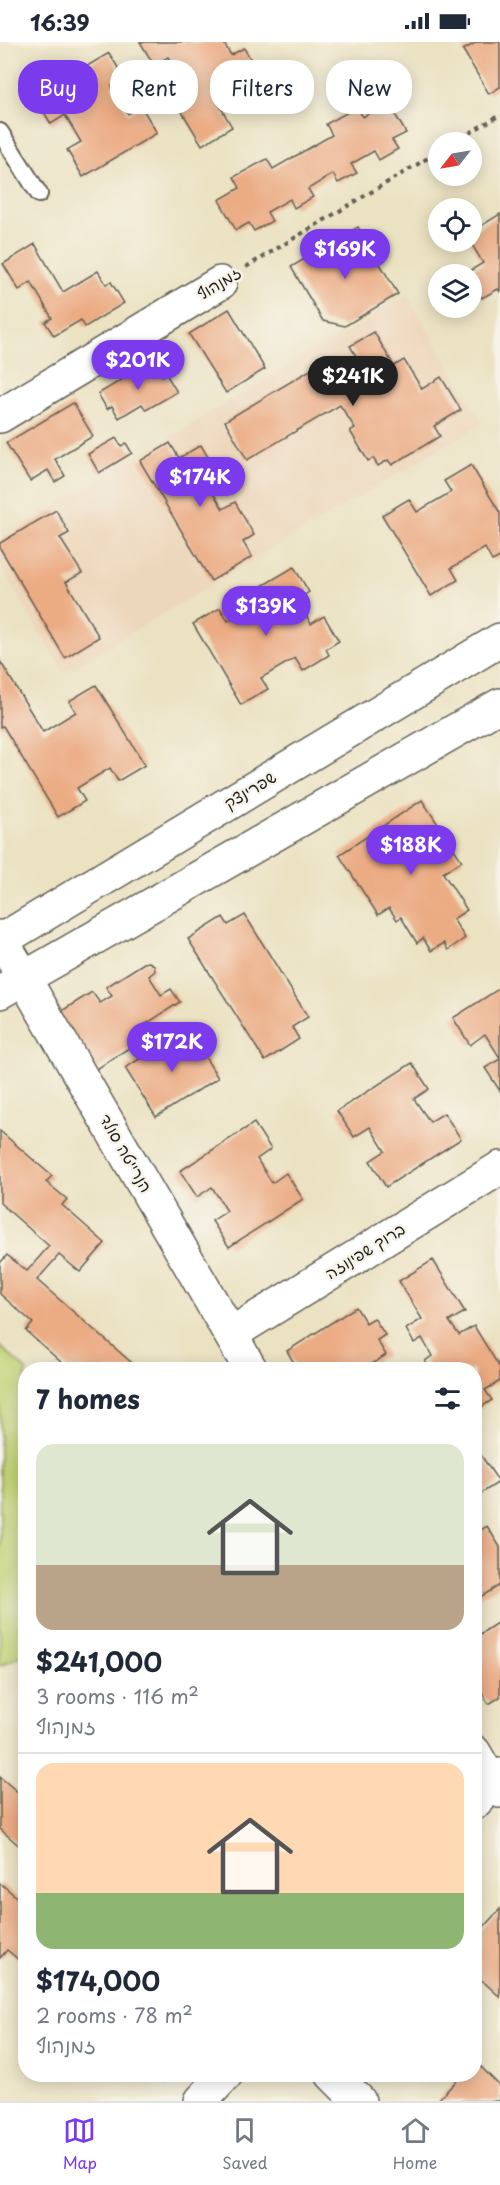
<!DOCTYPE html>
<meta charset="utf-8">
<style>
:root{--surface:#fff;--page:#f6f6f7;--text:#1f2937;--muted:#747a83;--line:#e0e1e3;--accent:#7c3aed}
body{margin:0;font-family:"Playpen Sans","Playpen Sans Hebrew",sans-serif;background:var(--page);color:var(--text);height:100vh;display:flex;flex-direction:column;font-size:22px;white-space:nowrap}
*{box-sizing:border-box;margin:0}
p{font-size:20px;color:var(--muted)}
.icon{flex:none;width:33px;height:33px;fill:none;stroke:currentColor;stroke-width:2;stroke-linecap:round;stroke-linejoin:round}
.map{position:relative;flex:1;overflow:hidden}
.panel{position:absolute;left:18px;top:1320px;width:464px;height:720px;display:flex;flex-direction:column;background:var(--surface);border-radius:24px;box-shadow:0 3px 15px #0003}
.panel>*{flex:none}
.hud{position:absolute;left:18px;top:18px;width:465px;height:54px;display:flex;gap:12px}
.needle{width:39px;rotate:239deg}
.buttons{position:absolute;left:428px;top:90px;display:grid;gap:12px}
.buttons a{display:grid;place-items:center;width:54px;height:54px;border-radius:50%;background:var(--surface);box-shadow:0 3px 15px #0003;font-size:30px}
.price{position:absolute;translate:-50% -51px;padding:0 14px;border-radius:21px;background:var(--accent);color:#fff;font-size:20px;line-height:39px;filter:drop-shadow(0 2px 3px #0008)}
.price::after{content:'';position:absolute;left:50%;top:36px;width:18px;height:14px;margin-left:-9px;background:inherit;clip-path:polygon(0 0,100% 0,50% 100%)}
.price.selected{background:#222;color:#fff}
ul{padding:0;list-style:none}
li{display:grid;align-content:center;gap:12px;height:318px;padding:0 18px}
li+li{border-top:2px solid var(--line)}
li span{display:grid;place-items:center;height:186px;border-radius:18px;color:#555}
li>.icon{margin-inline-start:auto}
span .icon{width:108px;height:108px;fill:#fffc;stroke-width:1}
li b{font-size:26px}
h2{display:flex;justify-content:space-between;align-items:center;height:72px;padding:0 18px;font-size:26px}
.chip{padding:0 21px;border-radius:24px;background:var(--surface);box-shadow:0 3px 15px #0003;font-size:21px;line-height:54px}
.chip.selected{background:var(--accent);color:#fff}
.status{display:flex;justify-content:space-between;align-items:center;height:42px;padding:0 30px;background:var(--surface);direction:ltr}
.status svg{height:16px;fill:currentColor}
.tabs{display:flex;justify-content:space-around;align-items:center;height:84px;border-top:2px solid var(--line);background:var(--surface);font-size:16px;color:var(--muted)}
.tabs a{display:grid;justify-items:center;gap:3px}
.tabs .selected{color:var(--accent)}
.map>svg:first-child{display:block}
</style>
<div class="status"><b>16:39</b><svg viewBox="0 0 49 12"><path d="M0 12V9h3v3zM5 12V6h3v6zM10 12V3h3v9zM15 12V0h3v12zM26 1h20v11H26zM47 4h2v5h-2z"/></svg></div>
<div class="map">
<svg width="500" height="2059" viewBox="0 0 500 2059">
<rect width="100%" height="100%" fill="#f7f3e8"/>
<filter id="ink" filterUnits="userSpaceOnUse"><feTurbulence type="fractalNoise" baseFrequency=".0167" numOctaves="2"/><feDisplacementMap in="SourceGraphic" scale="12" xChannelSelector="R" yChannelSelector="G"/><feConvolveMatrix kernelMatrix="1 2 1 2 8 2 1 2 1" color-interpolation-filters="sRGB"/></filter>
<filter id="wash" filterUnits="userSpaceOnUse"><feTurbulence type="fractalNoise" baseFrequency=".008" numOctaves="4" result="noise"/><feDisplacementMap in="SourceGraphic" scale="24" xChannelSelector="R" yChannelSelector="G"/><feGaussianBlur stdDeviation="1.35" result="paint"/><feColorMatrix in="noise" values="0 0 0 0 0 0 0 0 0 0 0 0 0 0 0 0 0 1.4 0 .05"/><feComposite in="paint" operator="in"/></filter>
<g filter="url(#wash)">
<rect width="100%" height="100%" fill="#ebe2c2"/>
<polygon fill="#edd7bb" points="407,253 483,381 64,631 0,524 0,497"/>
<polygon fill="#c1d275" stroke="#6e7748" stroke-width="1.5" points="0,1304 26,1328 25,1611 0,1624"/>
<g id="blocks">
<g fill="#ebab83">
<polygon points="140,0 223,0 231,13 244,6 260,33 217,59 232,85 202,103 170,50 184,41 168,15 154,23"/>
<polygon points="477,0 500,0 500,45 489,52 463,8"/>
<polygon points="109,11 125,37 112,44 128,72 141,64 157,91 83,135 67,108 81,100 65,73 51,82 35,55"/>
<polygon points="388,60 406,91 392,98 398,107 379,118 374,109 351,122 357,131 338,141 333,132 308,147 313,155 294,166 290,157 267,170 272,179 254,189 249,181 236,188 219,158 240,146 234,135 267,117 273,127 332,93 326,82 357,65 363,75"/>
<polygon points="500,172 500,250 498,247 482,256 468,230 483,221 471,201 471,190"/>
<polygon points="358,185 398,252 345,284 323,279 291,225"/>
<polygon points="35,202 63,250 98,229 106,242 111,240 124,261 85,285 81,278 54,294 45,280 52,276 31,240 19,248 3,222"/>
<polygon points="229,267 265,327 226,351 189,292"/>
<polygon points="374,290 394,324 404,318 422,347 441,335 461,368 434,384 440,394 392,423 388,418 378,424 373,416 368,419 350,389 355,386 340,363 247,418 225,379 317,324 328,343 345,333 340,324 356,314 350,304"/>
<polygon points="153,319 162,334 166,332 177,350 146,368 142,362 119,376 112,364 107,367 98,352"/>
<polygon points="73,361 93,394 55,417 65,434 55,440 48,428 30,439 6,401"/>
<polygon points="116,396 121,404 126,401 132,411 99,431 88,412"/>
<polygon points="170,401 179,416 201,403 223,441 211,448 223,467 235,460 254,493 243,500 252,515 211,539 140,419"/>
<polygon points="471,423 500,471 500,515 492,519 485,506 451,526 458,538 431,554 382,473 409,457 417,470 451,450 444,439"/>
<polygon points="56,468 69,491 60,496 82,531 66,540 99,595 65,616 0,506 0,501"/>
<polygon points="294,525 309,550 297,558 311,582 324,574 339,599 326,607 329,613 303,629 295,616 261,636 268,647 241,663 193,582 220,566 228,579 261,559 255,548"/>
<polygon points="0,619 43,690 76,670 69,659 96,643 145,723 118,739 110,726 77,746 85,759 58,775 3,684 0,685"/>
<polygon points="422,758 462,819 443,831 467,868 453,877 465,896 448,908 444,901 431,909 423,896 417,901 401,875 397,878 389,866 378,873 339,813"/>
<polygon points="245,873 308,975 292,985 299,997 265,1019 188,897 223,875 228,883"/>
<polygon points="149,920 154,923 155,929 149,934 161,953 171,947 180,960 135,989 141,998 94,1029 57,972 92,950 100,961 112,954 106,945 144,921"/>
<polygon points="500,946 500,1016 485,992 470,1003 453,976"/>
<polygon points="188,987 218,1036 156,1075 125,1026"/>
<polygon points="500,1017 500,1049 485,1026"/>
<polygon points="412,1021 429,1047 414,1057 430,1080 444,1071 461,1097 386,1145 370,1119 385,1109 370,1085 354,1095 337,1069"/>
<polygon points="254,1081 271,1107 257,1117 272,1141 286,1131 303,1157 229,1205 212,1179 227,1169 212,1145 197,1155 180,1129"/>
<polygon points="0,1089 52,1134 46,1140 67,1157 62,1163 105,1201 80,1230 59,1213 37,1238 140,1328 70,1328 26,1289 33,1281 0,1252 0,1221 7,1213 27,1229 49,1204 0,1161"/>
<polygon points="433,1218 465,1270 449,1279 459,1293 474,1284 500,1326 500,1339 485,1348 492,1358 478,1367 474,1361 474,1328 431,1328 425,1319 432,1314 422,1296 414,1301 406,1287 422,1277 399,1239"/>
<polygon points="356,1265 366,1281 374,1276 385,1293 377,1298 386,1313 363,1328 298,1328 287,1309"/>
<polygon points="474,1403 499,1440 474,1456"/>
<polygon points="487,1484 500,1505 500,1543 474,1559 474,1492"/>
<polygon points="500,1579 500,1655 489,1662 474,1639 474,1596"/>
<polygon points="0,1735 26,1757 24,1808 0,1787"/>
<polygon points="0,1841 26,1863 26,1924 7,1908 0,1916"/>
<polygon points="500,1867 500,1955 474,1931 474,1889 479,1890"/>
<polygon points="476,2020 500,2044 500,2059 437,2059 463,2032 474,2032"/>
<polygon points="153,2032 168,2032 162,2040"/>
</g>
</g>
</g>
<g filter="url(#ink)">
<use href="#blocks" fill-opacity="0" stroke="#646156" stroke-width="1.5"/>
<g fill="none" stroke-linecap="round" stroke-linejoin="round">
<defs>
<polyline id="service" points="0,90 39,152"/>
<g id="minor">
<polyline points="0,374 220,241"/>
<polyline points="0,895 251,1328"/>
<polyline points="231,1292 500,1126"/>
<polyline points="474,1710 492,1741 500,1749"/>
<polyline points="332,2032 359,2059"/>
</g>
<g id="tertiary">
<polyline points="0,899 500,598"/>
<polyline points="0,950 500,663"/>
<polyline points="474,1761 500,1733"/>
<polyline points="201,2059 226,2032"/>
</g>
</defs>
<use href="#service" stroke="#646156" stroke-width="20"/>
<use href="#minor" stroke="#646156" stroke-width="36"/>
<use href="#tertiary" stroke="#646156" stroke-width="36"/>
<g stroke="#646156" stroke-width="4" stroke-dasharray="4.5 4.5" stroke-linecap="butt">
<polyline points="454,100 500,73"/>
<polyline points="246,225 438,110"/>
</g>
<use href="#service" stroke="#fff" stroke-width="16"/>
<use href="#minor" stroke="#fff" stroke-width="33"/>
<use href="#tertiary" stroke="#fff" stroke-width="33"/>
</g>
</g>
<g text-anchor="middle" stroke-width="5" stroke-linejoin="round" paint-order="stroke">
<g font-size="16" fill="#1c1c1c" stroke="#f7f3e8">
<text transform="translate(219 241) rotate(-31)" y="6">זמנהוף</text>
<text transform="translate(250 748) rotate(-31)" y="6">שפרינצק</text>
<text transform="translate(126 1111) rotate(60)" y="6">הנרייטה סולד</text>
<text transform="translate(365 1209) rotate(-32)" y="6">ברוך שפינוזה</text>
</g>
</g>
</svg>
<div class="buttons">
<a><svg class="needle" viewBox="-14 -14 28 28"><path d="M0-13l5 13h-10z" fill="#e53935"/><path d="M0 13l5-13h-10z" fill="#747a83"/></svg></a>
<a><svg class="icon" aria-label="locate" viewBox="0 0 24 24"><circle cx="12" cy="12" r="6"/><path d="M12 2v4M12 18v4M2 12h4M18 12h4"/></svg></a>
<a><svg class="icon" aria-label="layers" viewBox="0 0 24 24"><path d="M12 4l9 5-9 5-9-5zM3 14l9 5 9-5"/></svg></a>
</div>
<b class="price" style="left:345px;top:238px">$169K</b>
<b class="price" style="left:138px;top:349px">$201K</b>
<b class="price selected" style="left:353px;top:365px">$241K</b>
<b class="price" style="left:200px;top:466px">$174K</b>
<b class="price" style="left:266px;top:595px">$139K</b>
<b class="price" style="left:411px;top:834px">$188K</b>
<b class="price" style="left:172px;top:1031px">$172K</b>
<div class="hud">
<a class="chip selected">Buy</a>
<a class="chip">Rent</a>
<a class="chip">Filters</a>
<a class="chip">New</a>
</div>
<section class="panel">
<h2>7 homes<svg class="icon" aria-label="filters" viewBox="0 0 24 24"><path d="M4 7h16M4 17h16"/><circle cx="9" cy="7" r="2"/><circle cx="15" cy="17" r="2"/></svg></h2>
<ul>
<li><span style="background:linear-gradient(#dfe7d0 65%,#b9a48a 0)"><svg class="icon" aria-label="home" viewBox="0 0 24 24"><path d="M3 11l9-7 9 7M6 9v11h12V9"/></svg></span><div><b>$241,000</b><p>3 rooms · 116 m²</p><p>זמנהוף</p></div></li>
<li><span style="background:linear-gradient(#ffd9b3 70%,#8fb573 0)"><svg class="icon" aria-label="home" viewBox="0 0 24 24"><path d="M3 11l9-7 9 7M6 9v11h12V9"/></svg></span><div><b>$174,000</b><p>2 rooms · 78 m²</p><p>זמנהוף</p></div></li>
</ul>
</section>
</div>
<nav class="tabs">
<a class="selected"><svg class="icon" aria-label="map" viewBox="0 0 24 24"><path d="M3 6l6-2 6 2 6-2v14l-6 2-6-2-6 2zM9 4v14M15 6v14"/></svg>Map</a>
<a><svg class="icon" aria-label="saved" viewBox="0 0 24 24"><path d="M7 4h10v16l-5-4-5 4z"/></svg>Saved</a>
<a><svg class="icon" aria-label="home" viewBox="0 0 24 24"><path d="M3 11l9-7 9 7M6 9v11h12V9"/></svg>Home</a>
</nav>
